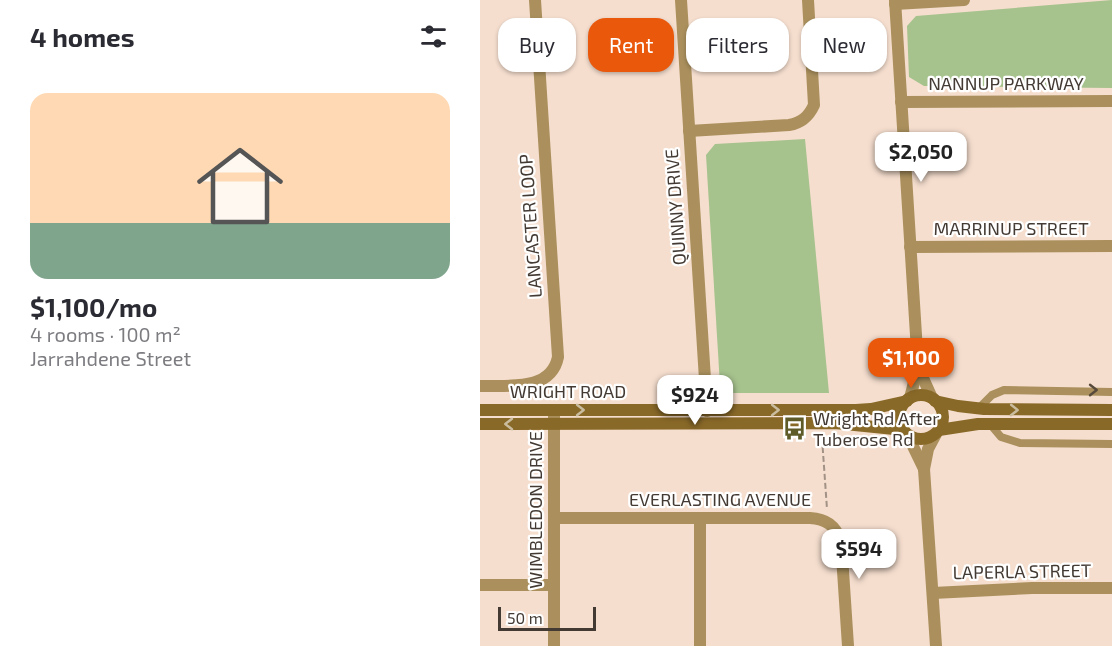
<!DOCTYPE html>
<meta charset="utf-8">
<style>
:root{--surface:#fff;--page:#f7f7f7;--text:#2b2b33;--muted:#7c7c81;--accent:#ea580c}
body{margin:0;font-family:"Exo 2",sans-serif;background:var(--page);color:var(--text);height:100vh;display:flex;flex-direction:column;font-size:22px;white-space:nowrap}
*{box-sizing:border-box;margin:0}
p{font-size:20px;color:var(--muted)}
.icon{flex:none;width:33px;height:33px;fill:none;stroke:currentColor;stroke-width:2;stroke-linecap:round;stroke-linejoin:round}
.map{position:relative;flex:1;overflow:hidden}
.details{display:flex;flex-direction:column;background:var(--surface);width:480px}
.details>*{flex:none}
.banner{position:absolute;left:18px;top:18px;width:524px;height:54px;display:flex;gap:12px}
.scale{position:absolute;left:18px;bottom:15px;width:98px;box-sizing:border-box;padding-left:6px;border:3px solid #433a34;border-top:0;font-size:16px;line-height:21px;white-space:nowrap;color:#433a34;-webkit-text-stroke:4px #fff;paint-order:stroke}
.price{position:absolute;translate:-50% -51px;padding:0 14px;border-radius:12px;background:#fff;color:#222;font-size:20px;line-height:39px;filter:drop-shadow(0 2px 3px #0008)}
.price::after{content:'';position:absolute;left:50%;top:36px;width:18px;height:14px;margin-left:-9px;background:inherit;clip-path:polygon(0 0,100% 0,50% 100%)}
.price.selected{background:var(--accent);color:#fff}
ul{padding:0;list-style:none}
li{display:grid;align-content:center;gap:12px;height:318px;padding:0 30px}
li span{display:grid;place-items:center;height:186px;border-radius:18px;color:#555}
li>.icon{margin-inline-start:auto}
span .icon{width:108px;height:108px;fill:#fffc;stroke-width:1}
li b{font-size:26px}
h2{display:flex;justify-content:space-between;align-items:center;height:72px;padding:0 30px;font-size:26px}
.chip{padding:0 21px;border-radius:18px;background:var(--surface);box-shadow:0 2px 4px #0004;font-size:21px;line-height:54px}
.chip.selected{background:var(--accent);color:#fff}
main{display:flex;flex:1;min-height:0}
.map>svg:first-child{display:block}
</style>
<main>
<section class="details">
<h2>4 homes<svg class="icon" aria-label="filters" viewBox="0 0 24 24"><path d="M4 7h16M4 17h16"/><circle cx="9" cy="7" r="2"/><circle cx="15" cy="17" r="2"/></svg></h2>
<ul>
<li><span style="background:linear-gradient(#ffd9b3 70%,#7fa58c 0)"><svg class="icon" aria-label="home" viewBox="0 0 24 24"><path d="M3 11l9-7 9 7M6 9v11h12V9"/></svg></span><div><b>$1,100/mo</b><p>4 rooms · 100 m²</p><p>Jarrahdene Street</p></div></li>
</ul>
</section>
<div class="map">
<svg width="632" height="646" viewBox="0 0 632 646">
<rect width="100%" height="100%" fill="#f5dece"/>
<g fill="#a6c28d">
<polygon points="632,0 632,88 444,86 429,77 427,26 436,16"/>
<polygon points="325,139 349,393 248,393 240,385 226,155 235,144"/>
</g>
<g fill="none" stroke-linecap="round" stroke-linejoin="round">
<polyline stroke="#a29286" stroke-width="2" stroke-dasharray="6 3" stroke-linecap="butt" points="342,438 347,509"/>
<g stroke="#ab905d" stroke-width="8">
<polyline points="498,409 512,395 524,390 632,392"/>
<polyline points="510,424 521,437 540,443 632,444"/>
</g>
<g stroke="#ab905d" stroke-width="12">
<polyline points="201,0 227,411"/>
<polyline points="415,0 438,367 430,398"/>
<polyline points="415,4 484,0"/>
<polyline points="421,102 632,101"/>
<path d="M209,131L309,125C322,123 329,116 334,105L328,0"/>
<polyline points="430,247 632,246"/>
<polyline points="438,367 452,398"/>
<path d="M0,386C28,385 71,392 78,357L55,0"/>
<polyline points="427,434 444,469"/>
<polyline points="444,469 448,449 456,434"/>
<path d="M74,518H330C346,519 355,525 361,541L368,646"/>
<polyline points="0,585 74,585"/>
<polyline points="453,593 552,588 632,588"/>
<polyline points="74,646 74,413"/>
<polyline points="220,646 220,518"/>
</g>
<polyline stroke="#ab905d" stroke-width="12" points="444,469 456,646"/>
<g stroke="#896928" stroke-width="12">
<circle cx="441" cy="417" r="22"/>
<polyline points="455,401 478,406 504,409 632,410"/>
<polyline points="0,410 376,410 391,409 427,401"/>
<polyline points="0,424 355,423 424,430"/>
<polyline points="459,430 498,424 632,424"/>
</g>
</g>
<defs><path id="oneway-chevron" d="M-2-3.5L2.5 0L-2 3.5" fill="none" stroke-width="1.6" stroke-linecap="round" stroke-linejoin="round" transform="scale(1.5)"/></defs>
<use stroke="#584b3c" href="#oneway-chevron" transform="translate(613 390)"/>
<g stroke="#cabc9e">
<use href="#oneway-chevron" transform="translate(100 410)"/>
<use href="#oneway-chevron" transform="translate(295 410)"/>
<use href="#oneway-chevron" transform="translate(534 410) rotate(1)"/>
<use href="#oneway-chevron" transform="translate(29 424) rotate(180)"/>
</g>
<defs>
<symbol id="bus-bare" viewBox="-9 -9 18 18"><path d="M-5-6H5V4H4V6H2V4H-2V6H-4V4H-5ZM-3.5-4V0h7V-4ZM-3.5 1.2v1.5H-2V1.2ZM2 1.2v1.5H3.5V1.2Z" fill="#5f5b28" stroke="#fff" stroke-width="2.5" paint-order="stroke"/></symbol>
</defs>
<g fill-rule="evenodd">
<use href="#bus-bare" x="298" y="412" width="33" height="33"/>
</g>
<g text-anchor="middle" stroke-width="4.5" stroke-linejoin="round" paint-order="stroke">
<g font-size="18" fill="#433a34" stroke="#fff">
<text x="526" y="90">NANNUP PARKWAY</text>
<text transform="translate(196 207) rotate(-94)" y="6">QUINNY DRIVE</text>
<text transform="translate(51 226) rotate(-94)" y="6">LANCASTER LOOP</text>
<text x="531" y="235">MARRINUP STREET</text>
<text x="88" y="398">WRIGHT ROAD</text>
<text x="240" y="506">EVERLASTING AVENUE</text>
<text transform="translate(56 510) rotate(-90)" y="6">WIMBLEDON DRIVE</text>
<text transform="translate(542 572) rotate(-1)" y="6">LAPERLA STREET</text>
</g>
<g font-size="18" fill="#433a34" stroke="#fff" text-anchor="start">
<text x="333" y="425">Wright Rd After<tspan x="333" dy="21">Tuberose Rd</tspan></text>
</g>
</g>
</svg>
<div class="scale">50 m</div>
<b class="price" style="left:441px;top:183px">$2,050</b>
<b class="price selected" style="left:431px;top:389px">$1,100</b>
<b class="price" style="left:215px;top:426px">$924</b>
<b class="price" style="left:379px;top:580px">$594</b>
<div class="banner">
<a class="chip">Buy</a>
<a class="chip selected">Rent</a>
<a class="chip">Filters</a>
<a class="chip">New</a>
</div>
</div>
</main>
